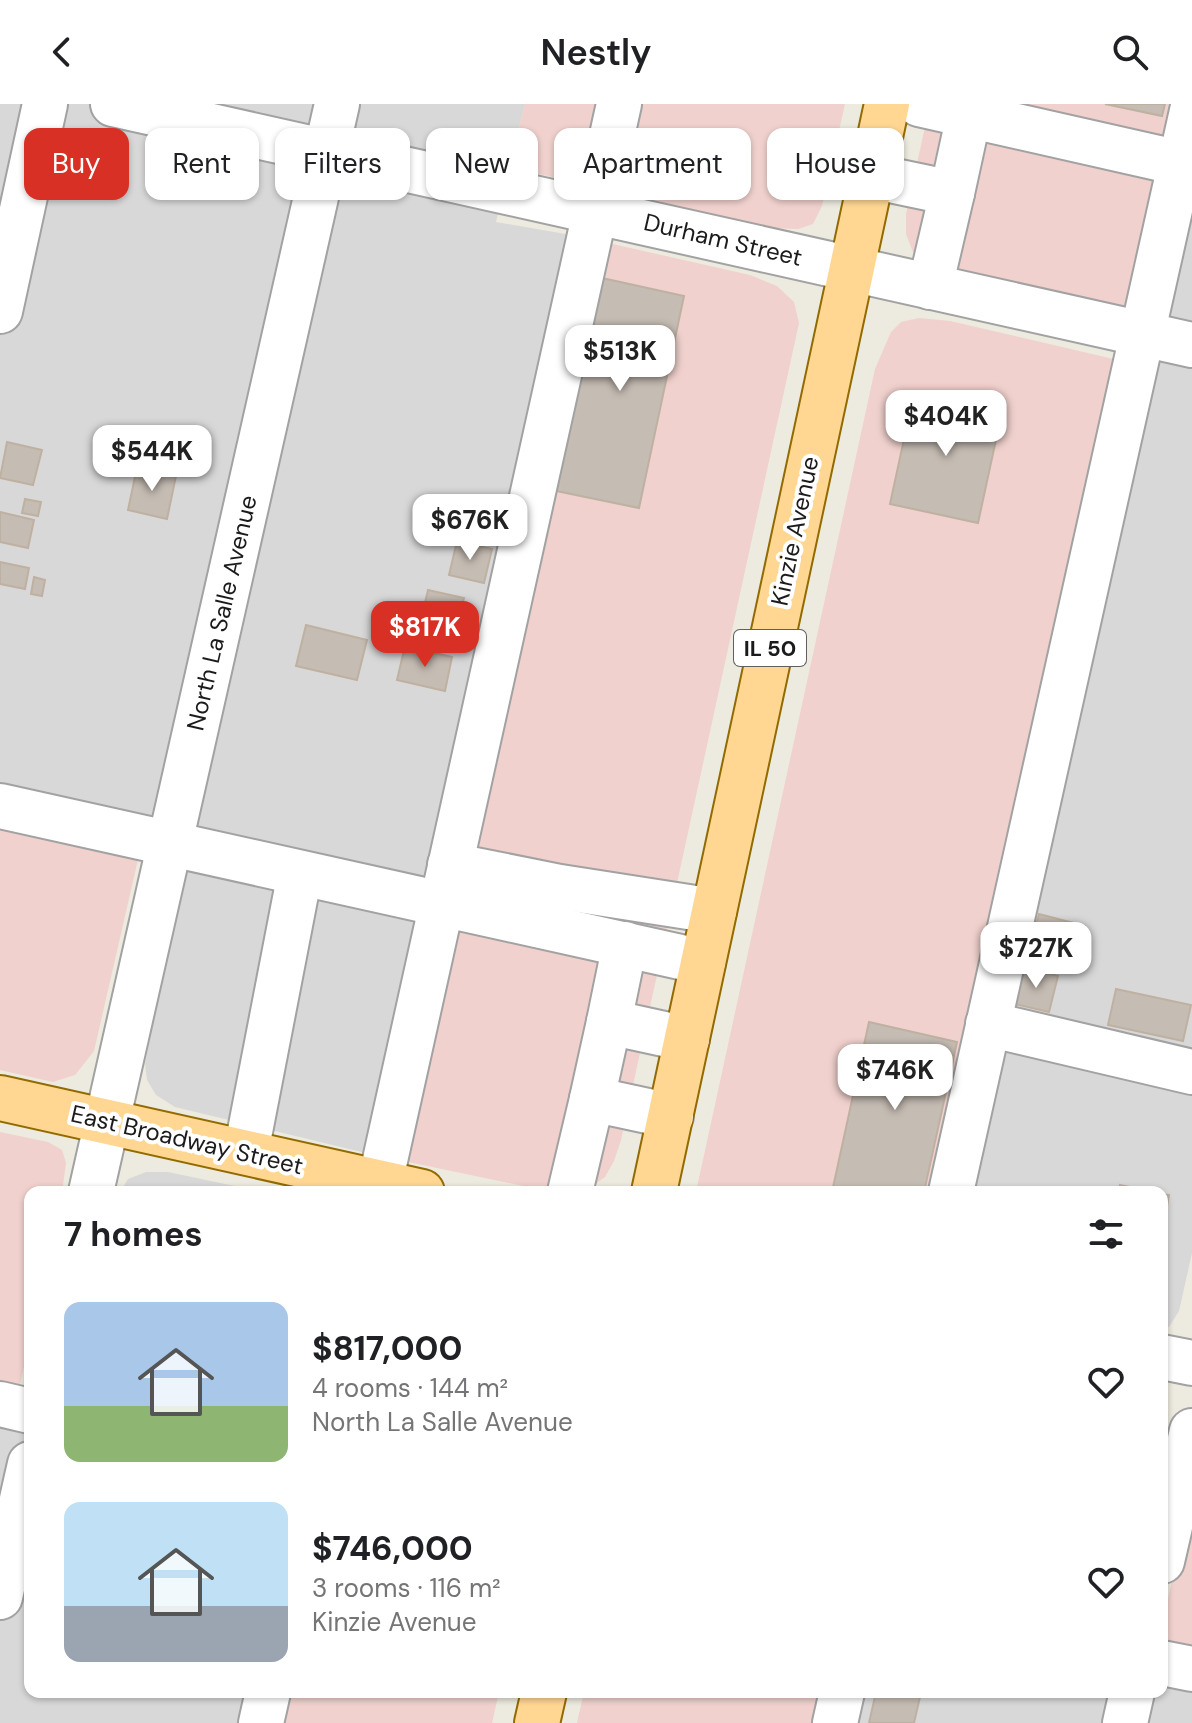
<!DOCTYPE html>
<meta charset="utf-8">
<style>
:root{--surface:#fff;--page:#f2f2f2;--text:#202124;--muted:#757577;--accent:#d93025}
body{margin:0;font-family:"DM Sans",sans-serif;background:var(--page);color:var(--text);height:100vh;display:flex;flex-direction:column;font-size:30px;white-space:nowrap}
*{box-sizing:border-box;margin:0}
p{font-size:26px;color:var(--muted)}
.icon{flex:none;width:44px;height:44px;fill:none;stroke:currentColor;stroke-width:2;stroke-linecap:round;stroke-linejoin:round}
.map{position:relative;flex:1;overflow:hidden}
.panel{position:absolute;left:24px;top:1082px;width:1144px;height:512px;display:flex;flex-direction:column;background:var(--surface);border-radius:16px;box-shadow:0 2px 6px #0004}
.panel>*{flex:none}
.top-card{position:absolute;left:24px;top:24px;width:1144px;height:72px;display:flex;gap:16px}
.price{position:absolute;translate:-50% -68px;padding:0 18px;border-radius:16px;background:#fff;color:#222;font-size:26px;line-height:52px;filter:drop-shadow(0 2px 4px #0008)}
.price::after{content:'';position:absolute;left:50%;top:48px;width:24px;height:18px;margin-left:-12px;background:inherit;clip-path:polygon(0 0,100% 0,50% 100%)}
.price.current{background:var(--accent);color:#fff}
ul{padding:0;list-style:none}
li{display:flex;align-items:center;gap:24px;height:200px;padding:0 40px}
li span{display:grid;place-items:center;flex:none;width:224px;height:160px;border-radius:16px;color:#555}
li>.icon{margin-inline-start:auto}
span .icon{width:96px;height:96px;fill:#fffc;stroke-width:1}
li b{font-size:34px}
h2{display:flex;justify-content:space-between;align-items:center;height:96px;padding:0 40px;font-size:34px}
.chip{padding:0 28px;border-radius:16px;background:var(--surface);box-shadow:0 2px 6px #0004;font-size:28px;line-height:72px}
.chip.current{background:var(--accent);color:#fff}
header{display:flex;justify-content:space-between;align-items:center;height:104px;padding:0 40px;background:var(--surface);font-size:36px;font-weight:600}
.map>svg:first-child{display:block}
</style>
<header><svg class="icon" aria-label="back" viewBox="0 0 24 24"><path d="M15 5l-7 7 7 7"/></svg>Nestly<svg class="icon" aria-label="search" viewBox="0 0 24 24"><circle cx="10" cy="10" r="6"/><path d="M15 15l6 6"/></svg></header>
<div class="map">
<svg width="1192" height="1619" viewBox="0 0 1192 1619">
<rect width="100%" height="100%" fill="#edeadf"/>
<g fill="#d9d8d8">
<polygon points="0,0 525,0 496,118 577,132 370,1050 175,1003 156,991 147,976 145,960 189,734 0,694"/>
<polygon points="1192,71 1192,1149 1179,1207 1169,1223 1162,1225 1162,1088 961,1088"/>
<polygon points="146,1068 168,1068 263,1088 120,1088 128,1075"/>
<polygon points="0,1310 30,1317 30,1588 255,1588 248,1619 0,1619"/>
<polygon points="1162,1568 1192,1575 1192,1619 845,1619 851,1588 1162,1588"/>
</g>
<g fill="#f0d1cd">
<polygon points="525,0 845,0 822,102 813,120 798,125 773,124 509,63"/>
<polygon points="930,0 1176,0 1128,208 928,160 913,148 906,130 906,110"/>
<polygon points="577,132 750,171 777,182 794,198 799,219 621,1036 614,1057 605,1073 588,1085 552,1088 370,1050"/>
<polygon points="919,214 950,217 1122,257 934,1088 696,1088 875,265 891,228 901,218"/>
<polygon points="0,694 145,725 94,947 75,971 53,978 0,966"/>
<polygon points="0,1028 48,1038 62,1046 66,1059 62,1088 30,1088 30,1235 13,1313 0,1310"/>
<polygon points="1192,1388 1192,1551 1162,1544 1162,1521"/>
<polygon points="255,1588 499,1588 492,1619 248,1619"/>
<polygon points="584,1588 851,1588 845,1619 577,1619"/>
</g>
<g fill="#c5bcb3" stroke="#bfb1a1" stroke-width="2">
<polygon points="1105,0 1165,0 1162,12"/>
<polygon points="602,174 684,192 639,404 556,387"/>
<polygon points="914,289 1002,308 978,419 890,400"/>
<polygon points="7,338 42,346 33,381 0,374"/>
<polygon points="137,363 176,372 167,415 128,406"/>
<polygon points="25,395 41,398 38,412 22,409"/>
<polygon points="0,408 34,416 28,444 0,438"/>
<polygon points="457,437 492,445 484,479 449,471"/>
<polygon points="0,458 29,464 25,485 0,480"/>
<polygon points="34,473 45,476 42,492 31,490"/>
<polygon points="428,486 464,494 455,529 420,520"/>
<polygon points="306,521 367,536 357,576 296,562"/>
<polygon points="405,542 452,553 445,587 397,576"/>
<polygon points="1039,810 1085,822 1076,857 1030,845"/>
<polygon points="1024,864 1058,872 1049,908 1015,900"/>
<polygon points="1116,885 1191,901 1183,937 1108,921"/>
<polygon points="869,918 957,938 924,1088 832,1088"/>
<polygon points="1120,1081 1154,1088 1119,1088"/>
<polygon points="1162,1090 1169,1091 1162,1130"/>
<polygon points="876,1588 897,1588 920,1593 914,1619 869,1619"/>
</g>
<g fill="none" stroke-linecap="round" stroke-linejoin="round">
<defs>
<g id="minor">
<polyline points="113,0 1192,241"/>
<polyline points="919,0 1180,59"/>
<polyline points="871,72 952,89 969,11"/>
<polyline points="930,183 952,89"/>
<polyline points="0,207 45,0"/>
<polyline points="0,702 703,858"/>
<polyline points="450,761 560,783 714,807"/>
<polyline points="609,918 625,840"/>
<polyline points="988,920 1192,968"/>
<polyline points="592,995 609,918 687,935"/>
<polyline points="246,1048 300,769"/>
<polyline points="91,1088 337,0"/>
<polyline points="378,1088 619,0"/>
<polyline points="570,1088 592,995 671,1012"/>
<polyline points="951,1088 1192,7"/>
<polyline points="1162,1253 1192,1259"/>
<polyline points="0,1300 30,1307"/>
<polyline points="1162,1457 1192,1327"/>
<polyline points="0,1493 30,1360"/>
<polyline points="1162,1559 1192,1565"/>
<polyline points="261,1619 268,1588"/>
<polyline points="835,1619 842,1588"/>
<polyline points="1125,1619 1132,1588"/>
</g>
<g id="major">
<polyline points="0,994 422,1088"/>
<polyline points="654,1088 887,0"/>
<polyline points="537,1619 544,1588"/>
</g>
</defs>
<use href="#minor" stroke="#a2a2a2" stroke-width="48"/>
<use href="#major" stroke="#926b00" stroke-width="48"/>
<use href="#minor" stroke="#fff" stroke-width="44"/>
<use href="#major" stroke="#ffd793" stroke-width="44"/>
</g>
<g text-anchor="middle" stroke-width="8" stroke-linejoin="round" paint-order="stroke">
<rect fill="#fff" stroke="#5f5f5f" stroke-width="2" x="734" y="526" width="72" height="36" rx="6"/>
<g font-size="22" font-weight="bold" fill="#1b1b1b">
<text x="770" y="552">IL 50</text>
</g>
<g font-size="24" fill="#1b1b1b" stroke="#fff">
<text transform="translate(723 136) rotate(13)" y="8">Durham Street</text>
<text transform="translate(795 427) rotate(-78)" y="8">Kinzie Avenue</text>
<text transform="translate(222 509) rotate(-77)" y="8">North La Salle Avenue</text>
<text transform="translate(187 1036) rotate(13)" y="8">East Broadway Street</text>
</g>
</g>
</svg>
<b class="price" style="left:620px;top:289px">$513K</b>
<b class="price" style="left:946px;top:354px">$404K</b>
<b class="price" style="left:152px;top:389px">$544K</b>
<b class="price" style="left:470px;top:458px">$676K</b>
<b class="price current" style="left:425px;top:565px">$817K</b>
<b class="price" style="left:1036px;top:886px">$727K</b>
<b class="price" style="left:895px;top:1008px">$746K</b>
<div class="top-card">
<a class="chip current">Buy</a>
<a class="chip">Rent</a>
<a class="chip">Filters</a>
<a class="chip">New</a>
<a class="chip">Apartment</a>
<a class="chip">House</a>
</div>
<section class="panel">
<h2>7 homes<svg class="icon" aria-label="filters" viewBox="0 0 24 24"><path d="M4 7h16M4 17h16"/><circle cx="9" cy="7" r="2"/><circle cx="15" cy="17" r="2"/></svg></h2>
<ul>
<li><span style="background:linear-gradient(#a9c7e8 65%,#8fb573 0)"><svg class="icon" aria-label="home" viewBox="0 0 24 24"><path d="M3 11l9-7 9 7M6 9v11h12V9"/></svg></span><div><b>$817,000</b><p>4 rooms · 144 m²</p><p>North La Salle Avenue</p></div><svg class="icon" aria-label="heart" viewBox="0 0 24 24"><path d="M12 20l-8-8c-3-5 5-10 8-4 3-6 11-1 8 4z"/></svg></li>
<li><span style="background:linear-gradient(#bfe0f5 65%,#9aa5b1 0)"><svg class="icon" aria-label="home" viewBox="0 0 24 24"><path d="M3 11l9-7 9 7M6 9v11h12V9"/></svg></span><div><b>$746,000</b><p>3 rooms · 116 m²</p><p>Kinzie Avenue</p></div><svg class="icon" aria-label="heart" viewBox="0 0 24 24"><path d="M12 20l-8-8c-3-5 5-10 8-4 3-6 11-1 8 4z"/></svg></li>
</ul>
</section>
</div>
